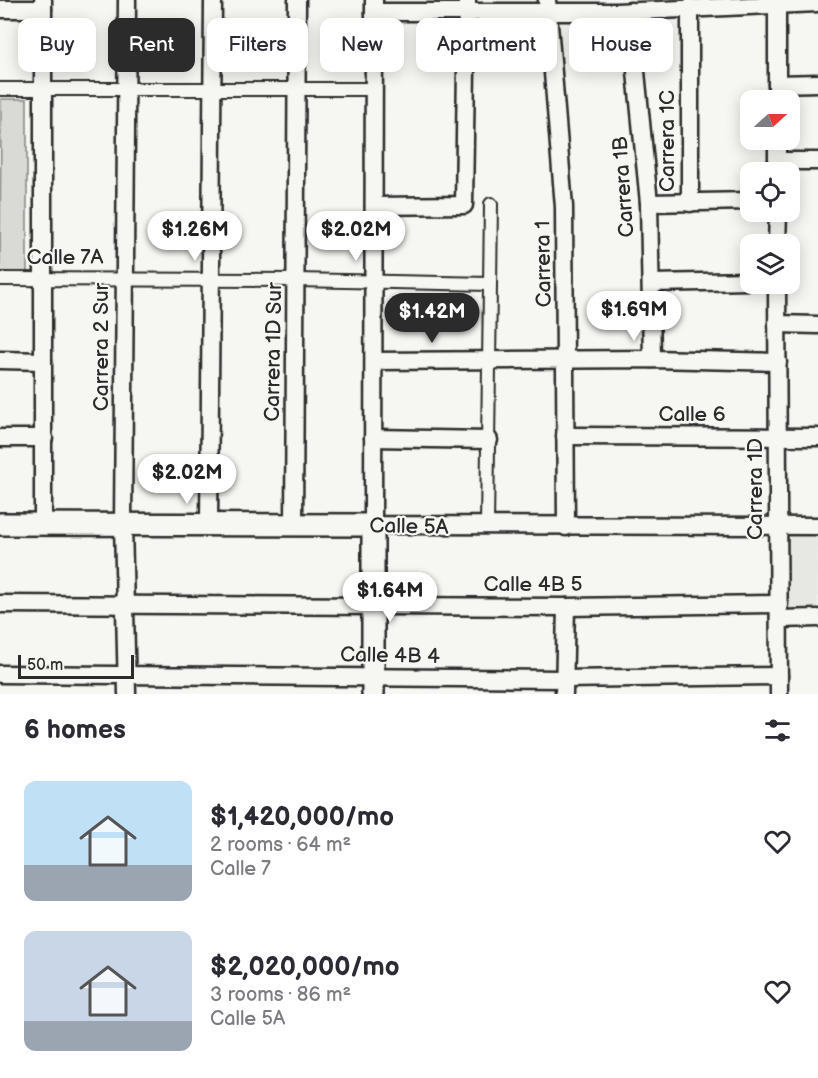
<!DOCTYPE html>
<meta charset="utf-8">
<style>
:root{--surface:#fff;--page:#f7f7f7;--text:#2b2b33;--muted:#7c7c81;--accent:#2b2b2b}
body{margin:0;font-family:"Balsamiq Sans",sans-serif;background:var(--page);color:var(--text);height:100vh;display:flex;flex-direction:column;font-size:22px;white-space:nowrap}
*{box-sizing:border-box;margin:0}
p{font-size:20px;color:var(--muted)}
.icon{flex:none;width:33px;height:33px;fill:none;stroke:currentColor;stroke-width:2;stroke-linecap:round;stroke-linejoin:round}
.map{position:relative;height:694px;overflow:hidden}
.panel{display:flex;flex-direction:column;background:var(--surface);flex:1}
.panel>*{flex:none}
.top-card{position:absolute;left:18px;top:18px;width:783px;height:54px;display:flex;gap:12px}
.needle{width:39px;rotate:69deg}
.buttons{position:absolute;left:740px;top:90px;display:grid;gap:12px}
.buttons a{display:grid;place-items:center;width:60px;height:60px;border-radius:12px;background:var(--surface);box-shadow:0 3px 15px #0003;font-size:30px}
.scale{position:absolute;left:18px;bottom:15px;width:116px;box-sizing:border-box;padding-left:6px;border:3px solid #2b2b2b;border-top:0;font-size:16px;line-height:21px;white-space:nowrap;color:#2b2b2b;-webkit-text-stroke:4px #f6f6f2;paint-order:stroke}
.price{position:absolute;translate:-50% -51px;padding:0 14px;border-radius:21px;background:#fff;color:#222;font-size:20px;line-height:39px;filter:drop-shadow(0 2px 3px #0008)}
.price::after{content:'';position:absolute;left:50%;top:36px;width:18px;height:14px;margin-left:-9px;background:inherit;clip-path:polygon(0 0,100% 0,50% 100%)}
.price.selected{background:var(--accent);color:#fff}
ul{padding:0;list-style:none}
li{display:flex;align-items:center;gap:18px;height:150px;padding:0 24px}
li span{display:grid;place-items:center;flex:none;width:168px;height:120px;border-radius:12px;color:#555}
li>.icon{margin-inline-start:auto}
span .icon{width:72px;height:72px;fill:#fffc;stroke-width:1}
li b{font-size:26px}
h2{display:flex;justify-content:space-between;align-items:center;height:72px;padding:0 24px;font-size:26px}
.tag{padding:0 21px;border-radius:12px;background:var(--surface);box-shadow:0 3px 15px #0003;font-size:21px;line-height:54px}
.tag.selected{background:var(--accent);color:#fff}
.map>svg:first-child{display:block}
</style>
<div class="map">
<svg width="818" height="694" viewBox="0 0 818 694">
<rect width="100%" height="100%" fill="#f6f6f2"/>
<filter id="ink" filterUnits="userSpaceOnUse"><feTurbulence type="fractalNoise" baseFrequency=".0167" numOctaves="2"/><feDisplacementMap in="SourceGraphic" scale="12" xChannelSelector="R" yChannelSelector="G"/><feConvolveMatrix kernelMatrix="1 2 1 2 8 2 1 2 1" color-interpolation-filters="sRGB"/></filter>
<g filter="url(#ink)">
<polygon fill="#e7e7e3" points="818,534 818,612 783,612 782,535"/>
<polygon fill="#d9d9d5" stroke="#828280" stroke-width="1.5" points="1,99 27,99 27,273 0,273"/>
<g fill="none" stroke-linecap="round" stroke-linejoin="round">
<defs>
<g id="pedestrian">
<polyline points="0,89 374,89"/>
<polyline points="0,279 296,280 490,284"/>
<polyline points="487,527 491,204"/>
</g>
<g id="minor">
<polyline points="43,0 43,524"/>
<polyline points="374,0 373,525 818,526"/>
<polyline points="547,0 564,207 566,527"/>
<polyline points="0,9 43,9"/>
<polyline points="630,11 649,203 652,359"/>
<polyline points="374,12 616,12 818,3"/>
<polyline points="777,84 818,83"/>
<polyline points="777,100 777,0"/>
<polyline points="777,140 777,172"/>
<polyline points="777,161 818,161"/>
<polyline points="649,203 750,201"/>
<polyline points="690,203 690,7"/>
<polyline points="374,206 464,205 467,0"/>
<polyline points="777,244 778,212"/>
<polyline points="652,283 750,281"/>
<polyline points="777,284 779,694"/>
<polyline points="777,324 818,325"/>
<polyline points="0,360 43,361"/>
<polyline points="374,361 652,359 778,362"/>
<polyline points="565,436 818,437"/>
<polyline points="0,438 44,438"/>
<polyline points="373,438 489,440"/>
<polyline points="209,525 213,0"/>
<polyline points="294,525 297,0"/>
<polyline points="0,604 566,607 779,604"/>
<polyline points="779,619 818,618"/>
<polyline points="0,674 564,679 779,676"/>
<polyline points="127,694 123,524 127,0"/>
<polyline points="564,694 566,607"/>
</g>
<polyline id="tertiary" points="0,524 373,525 373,694"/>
</defs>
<use href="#pedestrian" stroke="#2b2b2b" stroke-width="16"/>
<use href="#minor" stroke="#2b2b2b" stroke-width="21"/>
<use href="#tertiary" stroke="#2b2b2b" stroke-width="26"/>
<use href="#pedestrian" stroke="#f6f6f2" stroke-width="12"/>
<use href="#minor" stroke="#f6f6f2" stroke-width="16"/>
<use href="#tertiary" stroke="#f6f6f2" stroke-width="21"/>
</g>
</g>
<g text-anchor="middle" stroke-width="4.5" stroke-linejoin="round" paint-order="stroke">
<g font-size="21" fill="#2b2b2b" stroke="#f6f6f2">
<text transform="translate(667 141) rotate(-90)" y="7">Carrera 1C</text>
<text transform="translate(623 187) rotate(-94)" y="7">Carrera 1B</text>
<text x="65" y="264">Calle 7A</text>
<text transform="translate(543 264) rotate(-91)" y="7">Carrera 1</text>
<text transform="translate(101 347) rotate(-90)" y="7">Carrera 2 Sur</text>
<text transform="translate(273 352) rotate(-89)" y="7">Carrera 1D Sur</text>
<text x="692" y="421">Calle 6</text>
<text transform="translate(755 489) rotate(-90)" y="7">Carrera 1D</text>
<text transform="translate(409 526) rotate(1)" y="7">Calle 5A</text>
<text x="533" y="591">Calle 4B 5</text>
<text transform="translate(390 655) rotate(1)" y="7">Calle 4B 4</text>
</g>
</g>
</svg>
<div class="buttons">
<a><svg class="needle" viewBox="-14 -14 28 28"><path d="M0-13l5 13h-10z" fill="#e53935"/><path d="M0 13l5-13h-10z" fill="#7c7c81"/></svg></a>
<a><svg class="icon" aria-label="locate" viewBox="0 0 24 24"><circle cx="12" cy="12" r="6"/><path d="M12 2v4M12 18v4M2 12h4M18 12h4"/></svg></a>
<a><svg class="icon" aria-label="layers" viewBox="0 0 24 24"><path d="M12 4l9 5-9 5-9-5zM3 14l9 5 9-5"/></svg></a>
</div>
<div class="scale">50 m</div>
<b class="price" style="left:195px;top:262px">$1.26M</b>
<b class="price" style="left:356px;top:262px">$2.02M</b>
<b class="price" style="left:634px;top:342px">$1.69M</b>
<b class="price selected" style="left:432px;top:344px">$1.42M</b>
<b class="price" style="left:187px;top:505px">$2.02M</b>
<b class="price" style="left:390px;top:623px">$1.64M</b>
<div class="top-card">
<a class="tag">Buy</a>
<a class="tag selected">Rent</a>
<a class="tag">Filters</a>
<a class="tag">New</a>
<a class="tag">Apartment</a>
<a class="tag">House</a>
</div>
</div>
<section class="panel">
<h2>6 homes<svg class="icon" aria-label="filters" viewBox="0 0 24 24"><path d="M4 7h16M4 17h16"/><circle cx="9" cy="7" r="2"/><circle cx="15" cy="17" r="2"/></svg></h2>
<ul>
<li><span style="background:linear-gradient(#bfe0f5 70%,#9aa5b1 0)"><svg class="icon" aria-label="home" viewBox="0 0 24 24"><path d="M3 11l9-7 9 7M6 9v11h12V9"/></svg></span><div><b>$1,420,000/mo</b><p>2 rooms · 64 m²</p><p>Calle 7</p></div><svg class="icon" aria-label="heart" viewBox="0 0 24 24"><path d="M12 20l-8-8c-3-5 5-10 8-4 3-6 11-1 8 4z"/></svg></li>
<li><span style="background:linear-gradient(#c9d6e8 75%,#9aa5b1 0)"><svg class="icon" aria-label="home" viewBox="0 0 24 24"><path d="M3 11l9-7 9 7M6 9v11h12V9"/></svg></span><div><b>$2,020,000/mo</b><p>3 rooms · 86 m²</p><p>Calle 5A</p></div><svg class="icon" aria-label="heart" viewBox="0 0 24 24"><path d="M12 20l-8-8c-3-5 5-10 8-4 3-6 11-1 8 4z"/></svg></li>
</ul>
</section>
